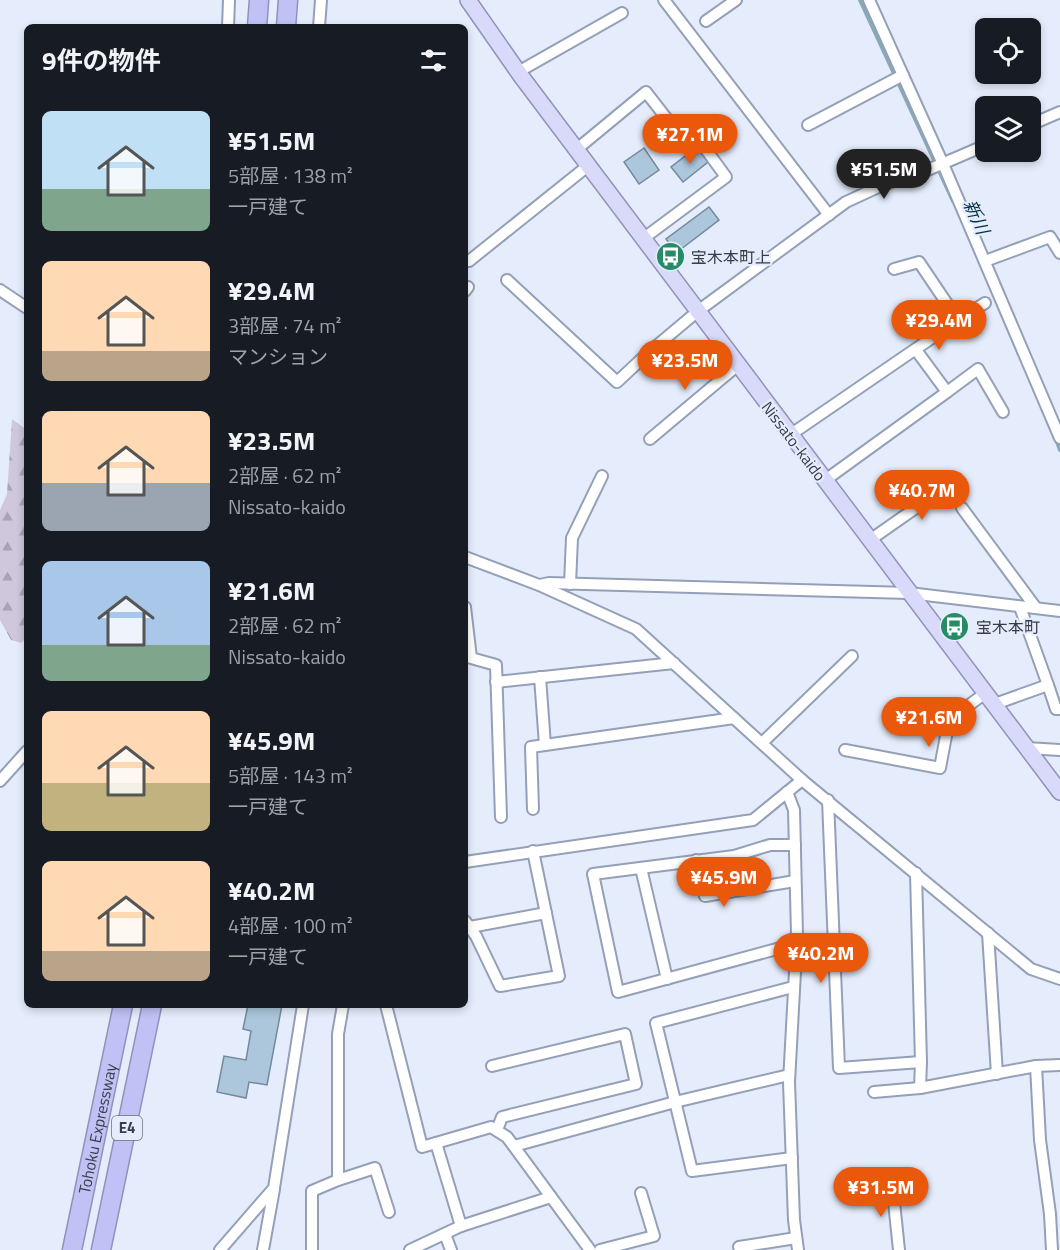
<!DOCTYPE html>
<html lang="ja">
<meta charset="utf-8">
<style>
:root{--surface:#171b24;--page:#20242c;--text:#f1f3f6;--muted:#9ea1a6;--accent:#ea580c}
body{margin:0;font-family:"Titillium Web","Noto Sans JP",sans-serif;background:var(--page);color:var(--text);height:100vh;display:flex;flex-direction:column;font-size:22px;white-space:nowrap}
*{box-sizing:border-box;margin:0}
p{font-size:20px;color:var(--muted)}
.icon{flex:none;width:33px;height:33px;fill:none;stroke:currentColor;stroke-width:2;stroke-linecap:round;stroke-linejoin:round}
.map{position:relative;flex:1;overflow:hidden}
.drawer{position:absolute;left:24px;top:24px;width:444px;height:984px;display:flex;flex-direction:column;background:var(--surface);border-radius:9px;box-shadow:0 3px 9px #0003}
.drawer>*{flex:none}
.controls{position:absolute;left:975px;top:18px;display:grid;gap:12px}
.controls a{display:grid;place-items:center;width:66px;height:66px;border-radius:9px;background:var(--surface);box-shadow:0 3px 9px #0003;font-size:30px}
.price{position:absolute;translate:-50% -51px;padding:0 14px;border-radius:21px;background:var(--accent);color:#fff;font-size:20px;line-height:39px;filter:drop-shadow(0 2px 3px #0008)}
.price::after{content:'';position:absolute;left:50%;top:36px;width:18px;height:14px;margin-left:-9px;background:inherit;clip-path:polygon(0 0,100% 0,50% 100%)}
.price.selected{background:#222;color:#fff}
ul{padding:0;list-style:none}
li{display:flex;align-items:center;gap:18px;height:150px;padding:0 18px}
li span{display:grid;place-items:center;flex:none;width:168px;height:120px;border-radius:9px;color:#555}
li>.icon{margin-inline-start:auto}
span .icon{width:72px;height:72px;fill:#fffc;stroke-width:1}
li b{font-size:26px}
h2{display:flex;justify-content:space-between;align-items:center;height:72px;padding:0 18px;font-size:26px}
.map>svg:first-child{display:block}
</style>
<div class="map">
<svg width="1060" height="1250" viewBox="0 0 1060 1250">
<defs>
<pattern id="forest-firs" width="22" height="20" patternUnits="userSpaceOnUse" patternTransform="scale(1.5)"><rect width="22" height="20" fill="#cfc7dc"/><path d="M5 1l3.5 6h-7zM16 11l3.5 6h-7z" fill="#a9a3b4"/></pattern>
</defs>
<rect width="100%" height="100%" fill="#e5edfc"/>
<polygon fill="url(#forest-firs)" points="12,419 27,430 27,637 21,643 11,640 0,620 0,510 7,494"/>
<g fill="none" stroke-linecap="round" stroke-linejoin="round">
<g stroke="#88a9b7" stroke-width="4">
<polyline points="860,0 953,201"/>
<polyline points="1056,439 1060,450"/>
</g>
</g>
<g fill="#acc6db" stroke="#748a9b" stroke-width="1.5">
<polygon points="697,147 708,162 683,182 671,167"/>
<polygon points="644,148 659,170 639,184 624,162"/>
<polygon points="709,207 719,220 676,253 666,239"/>
<polygon points="248,1005 282,1005 267,1085 249,1082 246,1098 217,1092 224,1056 246,1060 251,1031 243,1029"/>
</g>
<g fill="none" stroke-linecap="round" stroke-linejoin="round">
<defs>
<g id="minor">
<polyline points="664,0 829,215"/>
<polyline points="869,0 943,164 1060,438"/>
<polyline points="706,21 736,0"/>
<polyline points="228,27 229,0"/>
<polyline points="319,27 321,0"/>
<polyline points="518,72 622,13"/>
<polyline points="808,125 903,75"/>
<polyline points="1030,125 1060,112"/>
<polyline points="577,149 646,92 674,128 697,137 726,177 644,238"/>
<polyline points="469,261 589,165"/>
<polyline points="985,261 1050,237 1060,253"/>
<polyline points="507,280 617,382 648,353 698,311 846,202 885,184 930,169 986,145"/>
<polyline points="0,290 27,308"/>
<polyline points="465,291 468,287"/>
<polyline points="958,320 985,303"/>
<polyline points="947,392 978,369 1003,412"/>
<polyline points="790,435 958,320 919,262 894,269"/>
<polyline points="650,439 738,365"/>
<polyline points="824,481 947,392 916,350"/>
<polyline points="962,508 1036,608"/>
<polyline points="870,540 957,479"/>
<polyline points="465,557 539,585 636,629 802,780 1031,969 1060,979"/>
<polyline points="570,584 572,538 602,476"/>
<polyline points="540,585 549,583 909,593 1060,611"/>
<polyline points="465,607 471,658 496,665 501,817"/>
<polyline points="540,677 545,745 734,718"/>
<polyline points="496,682 674,663"/>
<polyline points="1048,685 1056,709 1060,709"/>
<polyline points="992,705 1048,685 1020,607"/>
<polyline points="762,743 852,656"/>
<polyline points="1026,748 1060,750"/>
<polyline points="845,750 940,768 949,720 984,694"/>
<polyline points="0,781 27,751"/>
<polyline points="787,792 794,810 797,935 789,1082 794,1220 798,1250"/>
<polyline points="828,800 839,1068 921,1062 920,1088"/>
<polyline points="533,809 531,747 545,745"/>
<polyline points="795,845 770,845 734,856 593,874 618,992 795,944"/>
<polyline points="696,860 705,896 795,881"/>
<polyline points="465,862 753,820 802,780"/>
<polyline points="641,868 667,979"/>
<polyline points="916,873 921,1062"/>
<polyline points="465,921 476,936 500,986 559,976 533,851"/>
<polyline points="470,927 546,913"/>
<polyline points="988,933 997,1074"/>
<polyline points="386,1005 422,1147 491,1127 507,1137 590,1250"/>
<polyline points="492,1066 625,1034 636,1084 502,1117 497,1130"/>
<polyline points="1036,1066 1040,1140 1050,1214 1052,1250"/>
<polyline points="874,1092 920,1088 1036,1066 1060,1065"/>
<polyline points="436,1143 461,1226 551,1197"/>
<polyline points="514,1146 675,1102 789,1075"/>
<polyline points="792,1158 692,1171 656,1023 793,987"/>
<polyline points="338,1180 375,1168 389,1212"/>
<polyline points="892,1183 899,1250"/>
<polyline points="445,1234 451,1250"/>
<polyline points="220,1250 274,1188 303,1005"/>
<polyline points="263,1250 274,1189"/>
<polyline points="312,1250 312,1191 338,1180 338,1034 343,1005"/>
<polyline points="410,1250 461,1226"/>
<polyline points="600,1250 654,1236 641,1193"/>
<polyline points="740,1250 739,1247 796,1238"/>
</g>
<polyline id="primary" points="468,0 521,76 1060,792"/>
<g id="motorway">
<polyline points="257,27 259,0"/>
<polyline points="286,27 288,0"/>
<path id="s1" d="M72,1250L123,1005"/>
<polyline points="101,1250 152,1005"/>
</g>
</defs>
<use href="#minor" stroke="#94a0b7" stroke-width="14"/>
<use href="#primary" stroke="#9093b8" stroke-width="18"/>
<use href="#motorway" stroke="#9093b8" stroke-width="21"/>
<use href="#minor" stroke="#fff" stroke-width="10"/>
<use href="#primary" stroke="#d9dafa" stroke-width="15"/>
<use href="#motorway" stroke="#c0c2f6" stroke-width="18"/>
</g>
<defs>
<symbol id="bus-disc" viewBox="-11 -11 22 22"><circle r="9.5" fill="#268b67" stroke="#e5edfc"/><path d="M-5-6H5V4H4V6H2V4H-2V6H-4V4H-5ZM-3.5-4V0h7V-4ZM-3.5 1.2v1.5H-2V1.2ZM2 1.2v1.5H3.5V1.2Z" fill="#fff"/></symbol>
</defs>
<g fill-rule="evenodd">
<use href="#bus-disc" x="654" y="240" width="33" height="33"/>
<use href="#bus-disc" x="938" y="610" width="33" height="33"/>
</g>
<g text-anchor="middle" stroke-width="4.5" stroke-linejoin="round" paint-order="stroke">
<rect fill="#e5edfc" stroke="#6b717d" stroke-width="1.5" x="112" y="1116" width="30" height="24" rx="4.5"/>
<g font-size="15" font-weight="bold" fill="#373c46">
<text x="127" y="1133">E4</text>
</g>
<g font-size="16" fill="#373c46" stroke="#e5edfc" text-anchor="start">
<text x="691" y="263">宝木本町上</text>
<text x="976" y="633">宝木本町</text>
</g>
<g font-size="16" fill="#373c46" stroke="#e5edfc">
<text transform="translate(794 441) rotate(53)" y="6">Nissato-kaido</text>
<text dy="6" stroke="none"><textPath href="#s1" startOffset="124">Tohoku Expressway</textPath></text>
</g>
<g font-size="18" font-style="italic" fill="#003545" stroke="#e5edfc">
<text transform="translate(976 217) rotate(65)" y="6">新川</text>
</g>
</g>
</svg>
<div class="controls">
<a><svg class="icon" aria-label="locate" viewBox="0 0 24 24"><circle cx="12" cy="12" r="6"/><path d="M12 2v4M12 18v4M2 12h4M18 12h4"/></svg></a>
<a><svg class="icon" aria-label="layers" viewBox="0 0 24 24"><path d="M12 4l9 5-9 5-9-5zM3 14l9 5 9-5"/></svg></a>
</div>
<b class="price" style="left:690px;top:165px">¥27.1M</b>
<b class="price selected" style="left:884px;top:200px">¥51.5M</b>
<b class="price" style="left:939px;top:351px">¥29.4M</b>
<b class="price" style="left:685px;top:391px">¥23.5M</b>
<b class="price" style="left:922px;top:521px">¥40.7M</b>
<b class="price" style="left:929px;top:748px">¥21.6M</b>
<b class="price" style="left:724px;top:908px">¥45.9M</b>
<b class="price" style="left:821px;top:984px">¥40.2M</b>
<b class="price" style="left:881px;top:1218px">¥31.5M</b>
<section class="drawer">
<h2>9件の物件<svg class="icon" aria-label="filters" viewBox="0 0 24 24"><path d="M4 7h16M4 17h16"/><circle cx="9" cy="7" r="2"/><circle cx="15" cy="17" r="2"/></svg></h2>
<ul>
<li><span style="background:linear-gradient(#bfe0f5 65%,#7fa58c 0)"><svg class="icon" aria-label="home" viewBox="0 0 24 24"><path d="M3 11l9-7 9 7M6 9v11h12V9"/></svg></span><div><b>¥51.5M</b><p>5部屋 · 138 m²</p><p>一戸建て</p></div></li>
<li><span style="background:linear-gradient(#ffd9b3 75%,#b9a48a 0)"><svg class="icon" aria-label="home" viewBox="0 0 24 24"><path d="M3 11l9-7 9 7M6 9v11h12V9"/></svg></span><div><b>¥29.4M</b><p>3部屋 · 74 m²</p><p>マンション</p></div></li>
<li><span style="background:linear-gradient(#ffd9b3 60%,#9aa5b1 0)"><svg class="icon" aria-label="home" viewBox="0 0 24 24"><path d="M3 11l9-7 9 7M6 9v11h12V9"/></svg></span><div><b>¥23.5M</b><p>2部屋 · 62 m²</p><p>Nissato-kaido</p></div></li>
<li><span style="background:linear-gradient(#a9c7e8 70%,#7fa58c 0)"><svg class="icon" aria-label="home" viewBox="0 0 24 24"><path d="M3 11l9-7 9 7M6 9v11h12V9"/></svg></span><div><b>¥21.6M</b><p>2部屋 · 62 m²</p><p>Nissato-kaido</p></div></li>
<li><span style="background:linear-gradient(#ffd9b3 60%,#c2b280 0)"><svg class="icon" aria-label="home" viewBox="0 0 24 24"><path d="M3 11l9-7 9 7M6 9v11h12V9"/></svg></span><div><b>¥45.9M</b><p>5部屋 · 143 m²</p><p>一戸建て</p></div></li>
<li><span style="background:linear-gradient(#ffd9b3 75%,#b9a48a 0)"><svg class="icon" aria-label="home" viewBox="0 0 24 24"><path d="M3 11l9-7 9 7M6 9v11h12V9"/></svg></span><div><b>¥40.2M</b><p>4部屋 · 100 m²</p><p>一戸建て</p></div></li>
</ul>
</section>
</div>
